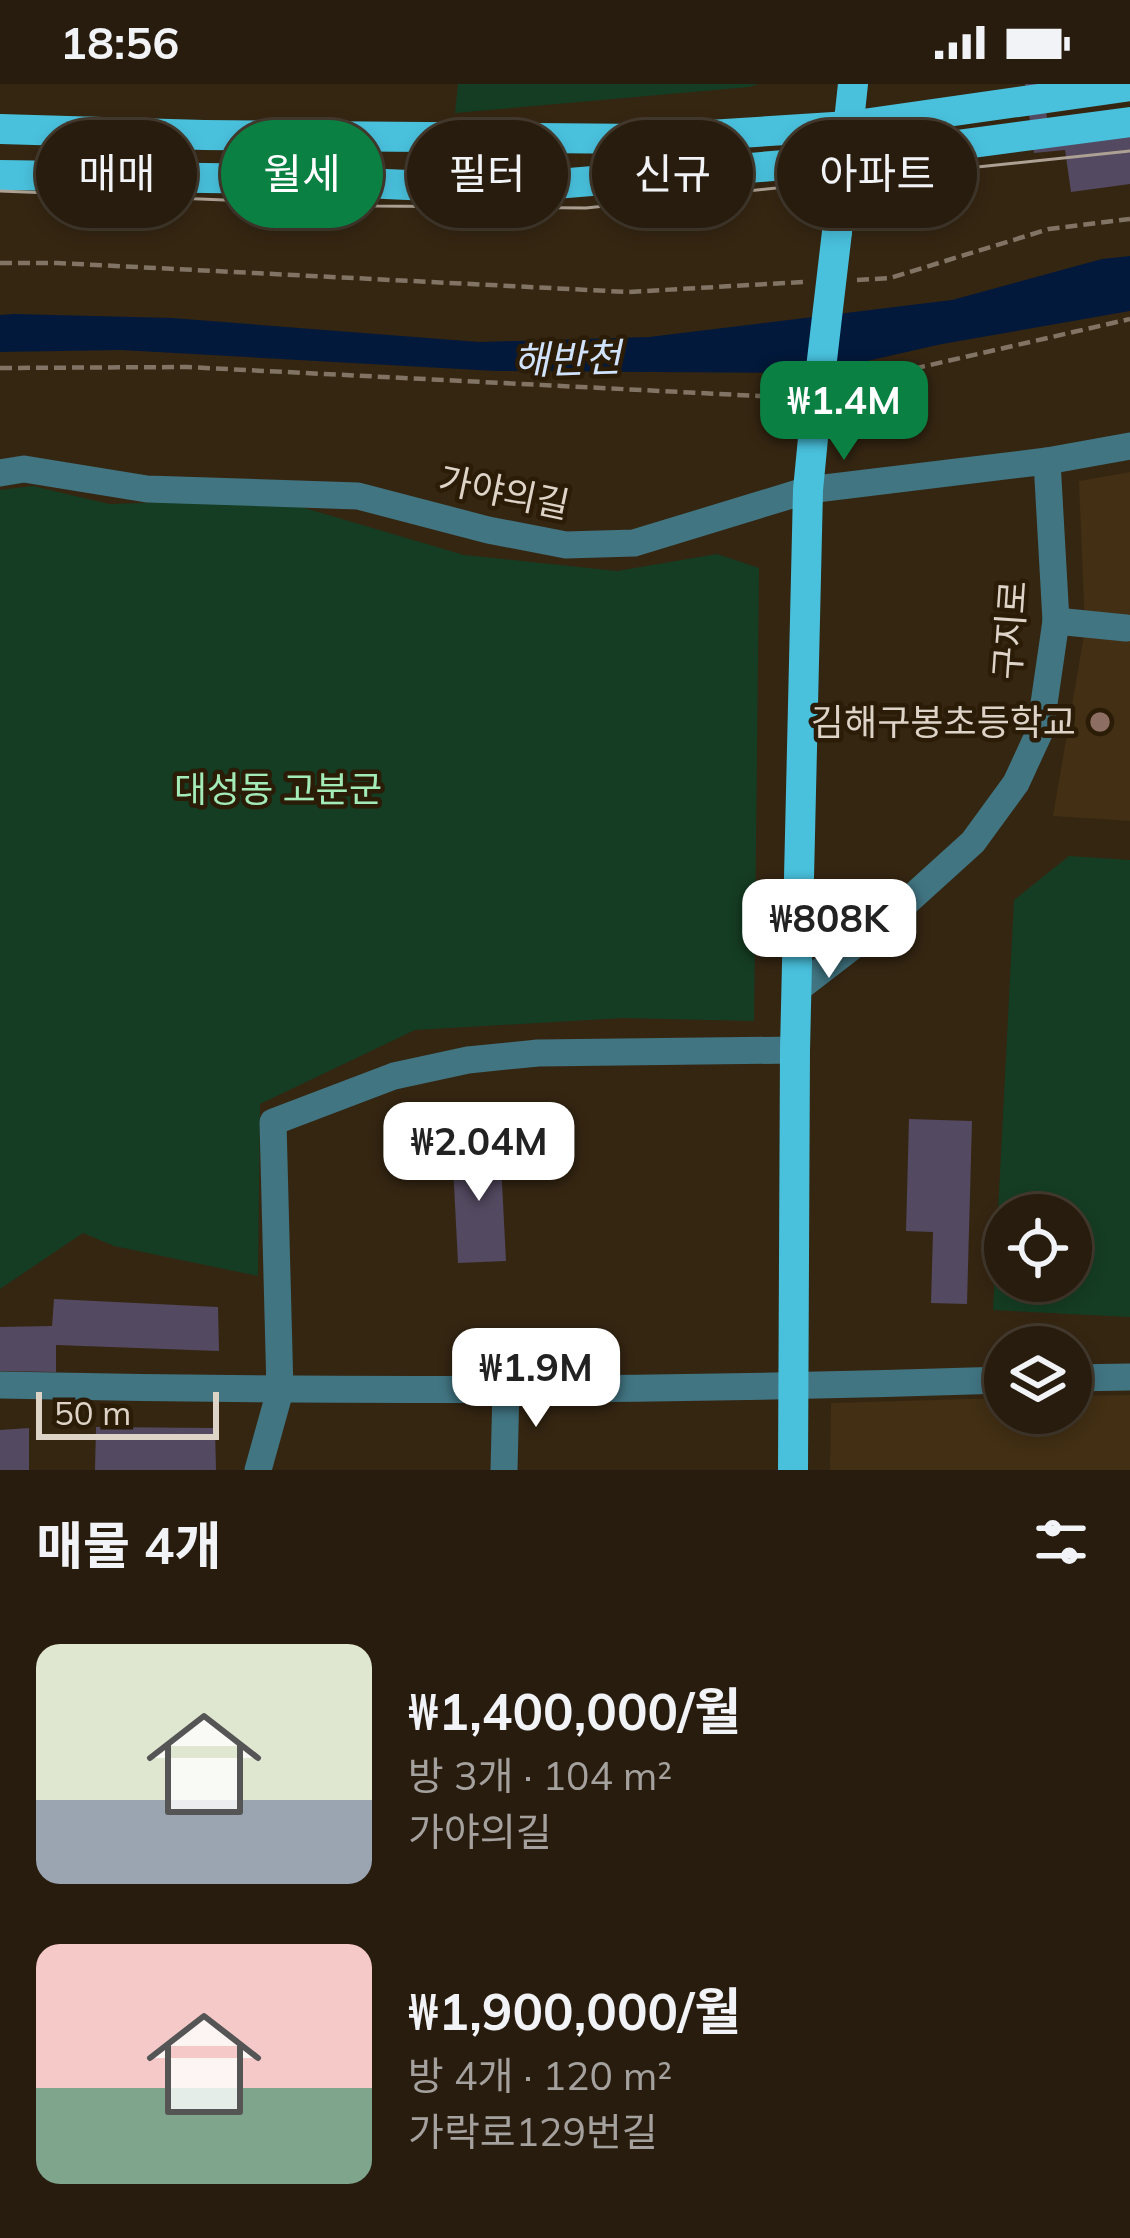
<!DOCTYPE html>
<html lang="ko">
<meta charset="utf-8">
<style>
:root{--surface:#281c0e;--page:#302517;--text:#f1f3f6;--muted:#a5a19e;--line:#443a2e;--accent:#0b8043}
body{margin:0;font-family:Mulish,"Noto Sans KR",sans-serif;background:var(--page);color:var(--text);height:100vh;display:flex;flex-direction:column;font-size:45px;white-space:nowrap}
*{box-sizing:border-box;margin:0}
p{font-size:39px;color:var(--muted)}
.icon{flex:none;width:66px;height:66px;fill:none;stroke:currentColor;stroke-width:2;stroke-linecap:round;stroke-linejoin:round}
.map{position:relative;height:1386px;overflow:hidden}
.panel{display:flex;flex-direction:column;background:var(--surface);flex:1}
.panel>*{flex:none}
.guide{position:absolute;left:36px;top:36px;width:1059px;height:108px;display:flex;gap:24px}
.tools{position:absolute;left:984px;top:1110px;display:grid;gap:24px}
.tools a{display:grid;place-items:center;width:108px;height:108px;border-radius:50%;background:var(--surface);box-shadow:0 6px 18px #0003,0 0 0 3px var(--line);font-size:60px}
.scale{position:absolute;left:36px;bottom:30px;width:183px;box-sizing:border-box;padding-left:12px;border:6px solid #ddd3c7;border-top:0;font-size:33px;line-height:42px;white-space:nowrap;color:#ddd3c7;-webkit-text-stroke:9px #2b1c08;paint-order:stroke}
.price{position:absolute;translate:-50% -102px;padding:0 27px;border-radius:24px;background:#fff;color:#222;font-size:39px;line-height:78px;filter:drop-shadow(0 3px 6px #0008)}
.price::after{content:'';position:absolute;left:50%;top:72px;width:36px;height:27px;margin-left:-18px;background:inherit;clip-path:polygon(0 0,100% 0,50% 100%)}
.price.active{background:var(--accent);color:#fff}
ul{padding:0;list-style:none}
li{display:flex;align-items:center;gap:36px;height:300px;padding:0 36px}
li span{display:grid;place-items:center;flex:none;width:336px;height:240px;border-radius:24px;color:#555}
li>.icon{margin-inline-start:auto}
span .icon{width:144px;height:144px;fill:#fffc;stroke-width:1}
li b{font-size:51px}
h2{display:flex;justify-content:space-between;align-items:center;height:144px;padding:0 36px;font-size:51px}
.pill{padding:0 42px;border-radius:54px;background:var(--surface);box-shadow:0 6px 18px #0003,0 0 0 3px var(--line);font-size:42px;line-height:108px}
.pill.active{background:var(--accent);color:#fff}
.status{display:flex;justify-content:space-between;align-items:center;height:84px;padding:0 60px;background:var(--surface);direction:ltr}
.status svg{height:33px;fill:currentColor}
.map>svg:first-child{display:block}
</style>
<div class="status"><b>18:56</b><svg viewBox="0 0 49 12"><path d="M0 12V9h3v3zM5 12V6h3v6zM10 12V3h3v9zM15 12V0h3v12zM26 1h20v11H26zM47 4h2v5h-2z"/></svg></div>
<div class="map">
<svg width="1130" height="1386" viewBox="0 0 1130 1386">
<rect width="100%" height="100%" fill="#352612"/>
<g fill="#422f14">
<polygon points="1130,388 1130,737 1053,732 1085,545 1079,397"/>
<polygon points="1130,1311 1130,1386 830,1386 831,1319 1005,1314 1005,1329 1071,1329 1071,1312"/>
</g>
<g fill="#153d23" fill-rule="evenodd">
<polygon points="458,0 759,0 749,3 455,29"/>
<polygon points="33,402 109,420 274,415 464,471 617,487 717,470 759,484 754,937 623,934 415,946 260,1020 258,1192 114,1162 83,1149 0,1205 0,406"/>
<path d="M1069,772L1130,776V1233L993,1226L1014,816ZM1071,1131V1197H1005V1131Z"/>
</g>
<polygon fill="#03193b" points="1130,172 1130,227 942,260 814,289 496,287 121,266 0,268 0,231 15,230 172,234 479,258 649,253 952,216 1102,175"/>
<g fill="#534960">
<polygon points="1025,0 1043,0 1048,42 1130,31 1130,100 1071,108 1065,66 1034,69"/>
<polygon points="909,1035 972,1037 967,1220 931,1219 933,1148 906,1147"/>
<polygon points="500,1060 506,1177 458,1179 452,1062"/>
<polygon points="54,1215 218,1223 219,1267 56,1261 56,1288 0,1287 0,1243 52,1242"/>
<polygon points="96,1343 215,1344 216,1386 95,1386"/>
<polygon points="29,1344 29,1386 0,1386 0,1346"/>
</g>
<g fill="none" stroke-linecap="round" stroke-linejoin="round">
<g stroke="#817464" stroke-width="4.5" stroke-dasharray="12 6" stroke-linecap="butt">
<polyline points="0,179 57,179 628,208 803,198"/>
<polyline points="857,196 890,194 1049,145 1130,135"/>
<polyline points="0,284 187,283 759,312 790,308"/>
<polyline points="843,301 1130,235"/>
</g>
<g stroke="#417582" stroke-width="27">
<polyline points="0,389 24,385 147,405 358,412 488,446 566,461 634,459 808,406 1047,377 1130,362"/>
<polyline points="1056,537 1126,544"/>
<polyline points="796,906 888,835 973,758 1016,699 1040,647 1056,537 1047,377"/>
<polyline points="1071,1294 1130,1293"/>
<path d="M0,1301C335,1308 670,1307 1005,1296"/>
<polyline points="258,1386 280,1307 273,1038 394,992 468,976 538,969 795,966"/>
<polyline points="504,1386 506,1304"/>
</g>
<g stroke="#49c1dd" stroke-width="30">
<polyline points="0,45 204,51 646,55 849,42 1130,2"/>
<polyline points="0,91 276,95 496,105 845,76 1130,38"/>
<polyline points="837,148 853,0"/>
<polyline points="793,1386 795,966 808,406 814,344"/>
</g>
<polyline stroke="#ada193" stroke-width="3" points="0,107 378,122 586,124 1130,67"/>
<polyline stroke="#49c1dd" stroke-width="30" points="814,344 837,148"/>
</g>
<circle fill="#8d6e63" stroke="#2b1c08" stroke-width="4.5" cx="1100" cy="638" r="12"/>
<g text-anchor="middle" stroke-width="9" stroke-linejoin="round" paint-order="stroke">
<g font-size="36" fill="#ddd3c7" stroke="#2b1c08">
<text transform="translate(504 408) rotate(12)" y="13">가야의길</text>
<text transform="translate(1010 546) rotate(-86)" y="13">구지로</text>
</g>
<g font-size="36" fill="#ddd3c7" stroke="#2b1c08" text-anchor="end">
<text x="1076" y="651">김해구봉초등학교</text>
</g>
<g font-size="36" fill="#a3ebb7" stroke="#2b1c08">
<text x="278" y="718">대성동 고분군</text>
</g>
<g font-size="39" font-style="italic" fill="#d0e2fc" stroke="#2b1c08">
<text transform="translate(567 275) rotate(-2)" y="14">해반천</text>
</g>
</g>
</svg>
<div class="tools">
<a><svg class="icon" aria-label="locate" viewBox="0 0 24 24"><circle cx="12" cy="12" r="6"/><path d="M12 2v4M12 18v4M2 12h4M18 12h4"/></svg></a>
<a><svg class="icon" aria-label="layers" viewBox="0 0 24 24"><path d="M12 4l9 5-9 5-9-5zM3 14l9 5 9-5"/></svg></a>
</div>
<div class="scale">50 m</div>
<b class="price active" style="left:844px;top:379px">₩1.4M</b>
<b class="price" style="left:829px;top:897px">₩808K</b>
<b class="price" style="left:479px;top:1120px">₩2.04M</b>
<b class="price" style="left:536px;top:1346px">₩1.9M</b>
<div class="guide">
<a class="pill">매매</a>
<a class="pill active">월세</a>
<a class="pill">필터</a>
<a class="pill">신규</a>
<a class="pill">아파트</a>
</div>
</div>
<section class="panel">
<h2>매물 4개<svg class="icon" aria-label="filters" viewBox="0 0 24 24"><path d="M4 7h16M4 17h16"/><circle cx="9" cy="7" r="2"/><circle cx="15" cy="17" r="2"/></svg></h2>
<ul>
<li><span style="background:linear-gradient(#dfe7d0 65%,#9aa5b1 0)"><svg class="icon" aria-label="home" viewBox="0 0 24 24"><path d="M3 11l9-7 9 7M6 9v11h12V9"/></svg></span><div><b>₩1,400,000/월</b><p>방 3개 · 104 m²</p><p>가야의길</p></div></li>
<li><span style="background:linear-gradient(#f6c9c9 60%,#7fa58c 0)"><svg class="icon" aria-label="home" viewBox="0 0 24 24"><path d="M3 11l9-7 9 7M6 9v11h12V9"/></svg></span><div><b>₩1,900,000/월</b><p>방 4개 · 120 m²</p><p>가락로129번길</p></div></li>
</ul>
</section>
